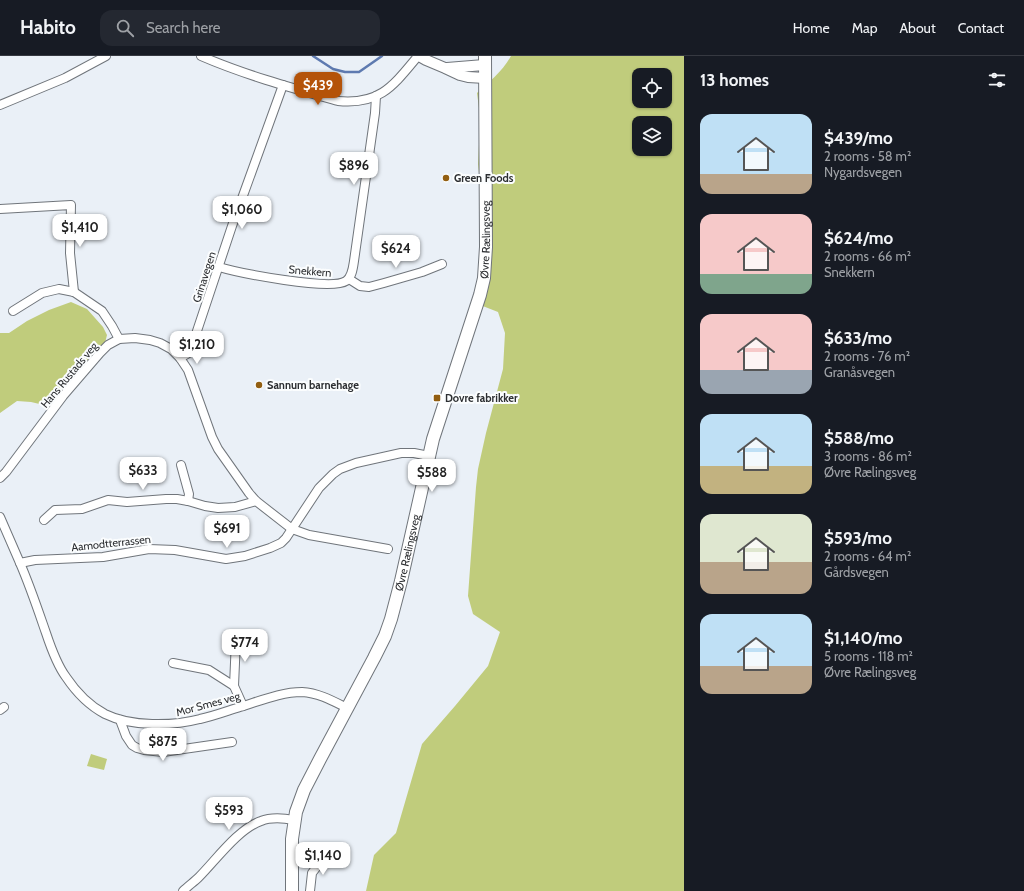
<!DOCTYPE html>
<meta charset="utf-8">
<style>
:root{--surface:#171b24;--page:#242831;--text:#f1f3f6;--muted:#9ea1a6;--line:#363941;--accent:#b45309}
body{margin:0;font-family:Cabin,sans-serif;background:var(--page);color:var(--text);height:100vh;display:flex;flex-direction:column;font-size:15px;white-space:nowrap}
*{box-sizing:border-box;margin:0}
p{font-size:13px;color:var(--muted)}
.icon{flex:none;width:22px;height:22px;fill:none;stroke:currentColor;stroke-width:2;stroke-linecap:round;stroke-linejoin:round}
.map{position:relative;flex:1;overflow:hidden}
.sheet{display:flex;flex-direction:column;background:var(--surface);width:340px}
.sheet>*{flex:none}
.controls{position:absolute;left:632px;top:12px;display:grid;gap:8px}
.controls a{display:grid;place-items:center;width:40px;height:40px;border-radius:8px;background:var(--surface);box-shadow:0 1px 3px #0004;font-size:20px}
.price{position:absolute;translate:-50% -34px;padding:0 9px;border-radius:8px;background:#fff;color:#222;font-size:13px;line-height:26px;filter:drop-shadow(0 1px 2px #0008)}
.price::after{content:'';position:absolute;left:50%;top:24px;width:12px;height:9px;margin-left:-6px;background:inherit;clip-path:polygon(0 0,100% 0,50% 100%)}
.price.on{background:var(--accent);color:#fff}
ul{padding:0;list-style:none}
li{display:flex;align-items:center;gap:12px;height:100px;padding:0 16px}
li span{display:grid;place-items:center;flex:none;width:112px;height:80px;border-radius:12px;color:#555}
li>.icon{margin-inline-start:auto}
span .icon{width:48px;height:48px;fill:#fffc;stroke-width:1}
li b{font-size:17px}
h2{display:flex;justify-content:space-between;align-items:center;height:48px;padding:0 16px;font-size:17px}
header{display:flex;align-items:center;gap:24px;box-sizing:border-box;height:56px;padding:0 20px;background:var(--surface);border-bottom:1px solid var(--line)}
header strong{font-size:19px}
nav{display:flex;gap:22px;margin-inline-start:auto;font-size:14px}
.search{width:280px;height:36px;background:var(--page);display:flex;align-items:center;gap:10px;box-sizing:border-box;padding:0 14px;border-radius:12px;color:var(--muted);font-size:15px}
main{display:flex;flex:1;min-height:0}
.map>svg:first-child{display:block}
</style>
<header>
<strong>Habito</strong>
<div class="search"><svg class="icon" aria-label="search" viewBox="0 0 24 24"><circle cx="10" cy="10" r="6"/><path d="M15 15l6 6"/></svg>Search here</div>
<nav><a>Home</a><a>Map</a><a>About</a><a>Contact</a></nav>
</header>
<main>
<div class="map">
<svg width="684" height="835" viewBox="0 0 684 835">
<rect width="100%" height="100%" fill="#eaf0f7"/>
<g fill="#c0cc7c" fill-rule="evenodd">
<path d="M511,0H684V835H366L374,799L396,777L422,688L455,650L488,610L500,576L473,558L468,540L476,431L478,413L486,377L503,313L505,277L498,256L475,247L484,185L480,147V126L478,108L479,88V52L477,37C489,26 503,15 511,0ZM639,19H665V45H639ZM639,67H665V93H639Z"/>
<polygon points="71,246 87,253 103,271 107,279 103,295 92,311 77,329 62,342 48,350 31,346 17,345 0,357 0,277 9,277 27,265 49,254"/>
<polygon points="91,698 107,703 104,714 87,710"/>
</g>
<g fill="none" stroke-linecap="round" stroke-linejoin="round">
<polyline stroke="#5e7ab0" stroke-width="2.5" points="313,0 333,13 345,16 359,16 382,0"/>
<defs>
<g id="minor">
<path d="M201,0C245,19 292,32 338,45C380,49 393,30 418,0"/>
<polyline points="0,49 65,22 106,0"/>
<polyline points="0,153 71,149 70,197 74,236"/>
<path d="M219,211C239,217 331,235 346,225C352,221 353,212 354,205L375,57L376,40"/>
<polyline points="349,223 360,230 369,231 384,227 422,216 442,208"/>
<polyline points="13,255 42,237 59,233 74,236 102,255 112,270 119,283"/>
<polyline points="180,302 187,298 192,290 232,170 283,29"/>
<polyline points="181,409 189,438 188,445"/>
<polyline points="0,422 6,416 63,340 100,297 108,289 119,283 135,282 150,284 160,287 171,293 180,302 188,314 212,381 218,393 249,437 256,445 292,473 309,479 388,493"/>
<polyline points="0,461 20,507 35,504 103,501 149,493 175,494 226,503 245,500 270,492 281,487 286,482 319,432 333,418 340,413 356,407 401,397 414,397 429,400"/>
<polyline points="44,464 55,454 82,453 108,444 127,446 166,443 177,443 188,445 205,450 218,452 235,451 256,445"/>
<path d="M20,507C30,530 38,554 46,577C51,592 57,609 66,621C76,636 90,650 105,658C131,671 173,670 200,663C214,660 227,655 240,651C260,645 281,636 302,636C319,637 333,645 347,652"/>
<polyline points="173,607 209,614 234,630 243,650"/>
<polyline points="234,630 236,583"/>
<polyline points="0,654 4,651"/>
<polyline points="120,664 126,680 132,689 137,692 144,694 163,696 232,686"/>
<path d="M183,835C188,830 194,826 199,821C216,804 238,773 261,765C271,761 283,762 294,764"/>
<polyline points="310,835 312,817 319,808 336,805"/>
</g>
<g id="tertiary">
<polyline points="419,0 426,4 445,12 460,19 468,21 485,22"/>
<polyline points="447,12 484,9"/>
</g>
<g id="secondary">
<path id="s1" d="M292,835V783L296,756L304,734L320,703L374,602L385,580L391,563L401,525L433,383L480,239L484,222L486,191L485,0"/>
</g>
</defs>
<use href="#minor" stroke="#70757b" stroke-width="10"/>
<use href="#tertiary" stroke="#70757b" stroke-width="12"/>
<use href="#secondary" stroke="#70757b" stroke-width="14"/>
<use href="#minor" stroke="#fff" stroke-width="8"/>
<use href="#tertiary" stroke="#fff" stroke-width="10"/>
<use href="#secondary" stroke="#fff" stroke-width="12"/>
</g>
<g fill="#925e11" stroke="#fbfdfe" stroke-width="1.5">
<circle cx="446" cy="122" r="4"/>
<circle cx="259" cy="329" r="4"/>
<rect x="433" y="338" width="8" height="8" rx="2"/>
</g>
<g text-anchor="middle" stroke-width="4" stroke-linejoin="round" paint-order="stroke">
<g font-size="11" font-weight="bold" fill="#2d2f32" stroke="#fbfdfe" text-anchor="start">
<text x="454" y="126">Green Foods</text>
<text x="267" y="333">Sannum barnehage</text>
<text x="445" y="346">Dovre fabrikker</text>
</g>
<g font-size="11" fill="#2d2f32" stroke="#fbfdfe">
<text dy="4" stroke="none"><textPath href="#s1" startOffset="687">Øvre Rælingsveg</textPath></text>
<text transform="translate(310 215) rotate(5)" y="4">Snekkern</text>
<text transform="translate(204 221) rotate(-72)" y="4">Grinavegen</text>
<text transform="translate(69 319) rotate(-50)" y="4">Hans Rustads veg</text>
<text transform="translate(111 487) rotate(-6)" y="4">Aamodtterrassen</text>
<text dy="4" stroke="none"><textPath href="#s1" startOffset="363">Øvre Rælingsveg</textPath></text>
<text transform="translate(208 648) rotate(-15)" y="4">Mor Smes veg</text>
</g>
</g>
</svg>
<div class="controls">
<a><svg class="icon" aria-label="locate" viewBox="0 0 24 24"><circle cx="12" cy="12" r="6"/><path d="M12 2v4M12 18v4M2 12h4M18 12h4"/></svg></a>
<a><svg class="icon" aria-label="layers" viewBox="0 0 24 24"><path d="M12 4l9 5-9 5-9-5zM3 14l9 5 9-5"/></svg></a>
</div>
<b class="price on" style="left:318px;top:50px">$439</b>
<b class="price" style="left:354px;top:130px">$896</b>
<b class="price" style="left:242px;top:174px">$1,060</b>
<b class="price" style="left:80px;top:192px">$1,410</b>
<b class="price" style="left:396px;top:213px">$624</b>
<b class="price" style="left:197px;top:309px">$1,210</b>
<b class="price" style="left:143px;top:435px">$633</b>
<b class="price" style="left:432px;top:437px">$588</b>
<b class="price" style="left:227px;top:493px">$691</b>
<b class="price" style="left:245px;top:607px">$774</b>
<b class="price" style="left:163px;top:706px">$875</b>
<b class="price" style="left:229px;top:775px">$593</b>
<b class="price" style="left:323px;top:820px">$1,140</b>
</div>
<section class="sheet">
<h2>13 homes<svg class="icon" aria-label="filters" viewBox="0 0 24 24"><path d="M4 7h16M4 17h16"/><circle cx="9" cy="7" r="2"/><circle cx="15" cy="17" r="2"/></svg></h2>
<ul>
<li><span style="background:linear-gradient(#bfe0f5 75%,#b9a48a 0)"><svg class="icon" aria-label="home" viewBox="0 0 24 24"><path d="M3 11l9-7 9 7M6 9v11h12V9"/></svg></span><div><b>$439/mo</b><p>2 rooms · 58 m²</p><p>Nygardsvegen</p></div></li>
<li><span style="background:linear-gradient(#f6c9c9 75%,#7fa58c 0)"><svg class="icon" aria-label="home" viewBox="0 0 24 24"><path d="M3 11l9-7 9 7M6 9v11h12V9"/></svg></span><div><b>$624/mo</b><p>2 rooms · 66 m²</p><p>Snekkern</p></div></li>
<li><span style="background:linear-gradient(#f6c9c9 70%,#9aa5b1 0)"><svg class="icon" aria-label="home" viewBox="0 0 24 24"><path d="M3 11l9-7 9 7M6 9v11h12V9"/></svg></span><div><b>$633/mo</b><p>2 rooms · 76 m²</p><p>Granåsvegen</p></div></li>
<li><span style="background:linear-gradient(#bfe0f5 65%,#c2b280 0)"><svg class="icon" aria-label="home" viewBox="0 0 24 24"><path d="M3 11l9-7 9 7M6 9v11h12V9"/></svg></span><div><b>$588/mo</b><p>3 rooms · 86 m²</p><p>Øvre Rælingsveg</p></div></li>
<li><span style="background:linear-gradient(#dfe7d0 60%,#b9a48a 0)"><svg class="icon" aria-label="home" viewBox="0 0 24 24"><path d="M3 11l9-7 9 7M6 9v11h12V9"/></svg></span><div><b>$593/mo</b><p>2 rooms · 64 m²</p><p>Gårdsvegen</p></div></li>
<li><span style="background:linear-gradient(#bfe0f5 65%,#b9a48a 0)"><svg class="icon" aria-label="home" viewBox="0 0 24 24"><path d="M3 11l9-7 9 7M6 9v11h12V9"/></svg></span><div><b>$1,140/mo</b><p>5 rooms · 118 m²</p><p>Øvre Rælingsveg</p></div></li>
</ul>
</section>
</main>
